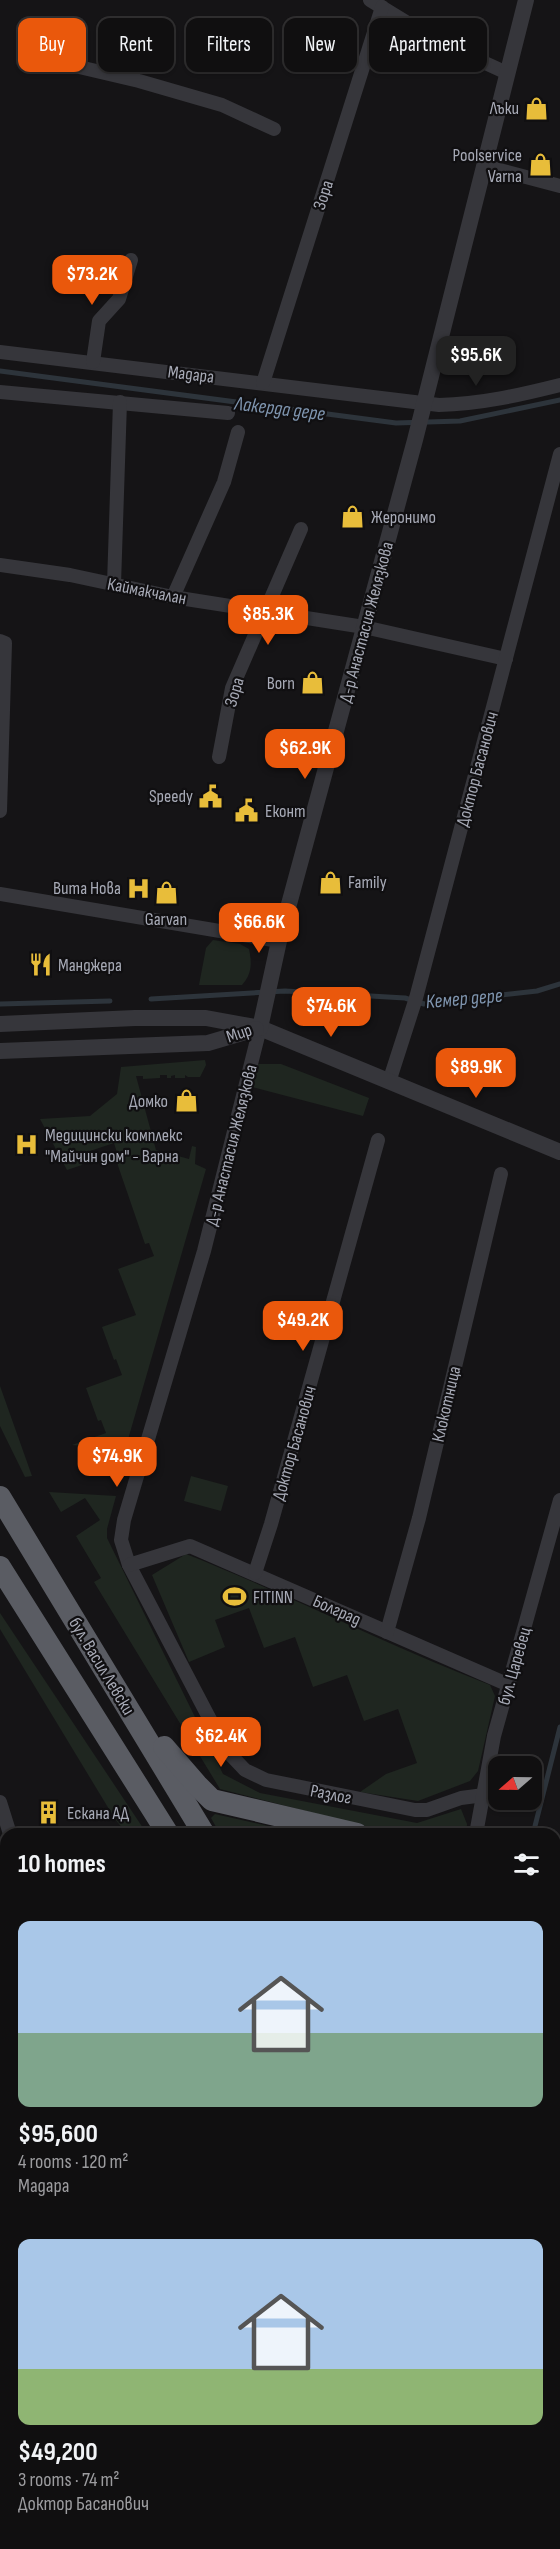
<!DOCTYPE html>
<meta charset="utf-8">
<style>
:root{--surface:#100f10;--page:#191819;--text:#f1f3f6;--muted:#9c9c9f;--line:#302f30;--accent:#ea580c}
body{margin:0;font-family:"Sofia Sans Condensed",sans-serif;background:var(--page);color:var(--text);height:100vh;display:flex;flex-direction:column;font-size:22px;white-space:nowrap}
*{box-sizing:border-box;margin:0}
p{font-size:20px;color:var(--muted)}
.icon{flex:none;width:33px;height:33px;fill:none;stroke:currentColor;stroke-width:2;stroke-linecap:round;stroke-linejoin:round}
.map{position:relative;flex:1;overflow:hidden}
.details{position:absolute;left:0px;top:1828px;width:561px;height:722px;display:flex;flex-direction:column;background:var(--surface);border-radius:18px 18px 0 0;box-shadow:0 2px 4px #0004,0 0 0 2px var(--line)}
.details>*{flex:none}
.banner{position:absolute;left:18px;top:18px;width:525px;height:54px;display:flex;gap:12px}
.needle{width:39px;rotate:250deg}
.fabs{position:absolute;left:488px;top:1756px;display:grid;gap:12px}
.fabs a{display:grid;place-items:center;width:54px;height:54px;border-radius:12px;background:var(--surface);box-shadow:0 2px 4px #0004,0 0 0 2px var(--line);font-size:30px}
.price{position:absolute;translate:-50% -51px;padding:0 14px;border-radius:12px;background:var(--accent);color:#fff;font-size:20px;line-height:39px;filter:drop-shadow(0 2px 3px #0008)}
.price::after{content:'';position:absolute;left:50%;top:36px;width:18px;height:14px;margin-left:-9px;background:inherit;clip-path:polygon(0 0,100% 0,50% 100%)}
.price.on{background:#222;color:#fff}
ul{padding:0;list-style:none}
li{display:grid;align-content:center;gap:12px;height:318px;padding:0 18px}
li span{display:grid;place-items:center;height:186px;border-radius:12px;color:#555}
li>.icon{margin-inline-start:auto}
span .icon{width:108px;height:108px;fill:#fffc;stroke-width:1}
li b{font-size:26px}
h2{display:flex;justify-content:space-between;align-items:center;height:72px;padding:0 18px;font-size:26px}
.chip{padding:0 21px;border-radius:12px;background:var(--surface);box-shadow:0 2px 4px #0004,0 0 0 2px var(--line);font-size:21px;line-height:54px}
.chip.on{background:var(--accent);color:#fff}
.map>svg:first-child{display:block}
</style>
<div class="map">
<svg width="560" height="2549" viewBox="0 0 560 2549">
<rect width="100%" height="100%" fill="#151416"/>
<g fill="#1f2620">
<path d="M213,940L240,944L249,949C252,963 252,974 242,985H199L206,948Z"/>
<polygon points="205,1060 206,1065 200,1077 188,1077 185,1075 185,1078 175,1078 175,1075 171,1076 171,1078 167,1078 167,1075 160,1075 160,1078 143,1079 143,1076 136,1076 156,1150 189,1159 192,1146 196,1147 195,1164 206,1169 127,1443 104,1448 72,1445 106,1433 101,1420 98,1421 86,1388 122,1375 116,1359 114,1360 102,1327 136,1315 118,1269 154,1256 149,1243 145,1244 115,1157 118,1156 114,1143 81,1154 82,1165 67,1170 40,1119 90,1116 117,1094 121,1067"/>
<polygon points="258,1064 281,1064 369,1098 363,1116 252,1087"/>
<polygon points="0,1386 32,1476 25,1477 0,1426"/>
<polygon points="191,1476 228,1486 221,1511 184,1501"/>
<polygon points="49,1492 116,1496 107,1529 107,1538 223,1774 260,1793 417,1823 461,1809 467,1824 466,1834 396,1834 220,1789 94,1582 101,1578 76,1536 100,1520 85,1498 61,1512"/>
<path d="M186,1554C289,1595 387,1645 490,1685L495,1696L478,1771L470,1781L418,1801L360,1792L386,1774L417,1763L398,1709L364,1721L347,1675L313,1687L295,1637L264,1648L249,1608L215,1620L225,1647L189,1662L152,1575Z"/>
<polygon points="0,1613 147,1834 127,1834 115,1819 0,1629"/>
<polygon points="215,1814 303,1834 220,1834 211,1818"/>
<path d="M560,1893V1973C551,1948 553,1918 560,1893Z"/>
</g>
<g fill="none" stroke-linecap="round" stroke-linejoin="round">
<g stroke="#2d343b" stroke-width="5">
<polyline points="0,371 396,423 460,421 560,400"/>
<polyline points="151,999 285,991 405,998 424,1004 537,991 560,984"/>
<polyline points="0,1004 110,1001"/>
<polyline points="533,1834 560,1727"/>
<polyline points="446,2544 447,2549"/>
</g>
<g stroke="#36363b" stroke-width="14">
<polyline points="370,0 437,41 507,73"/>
<polyline points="45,59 139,81 222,105 274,129"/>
<polyline points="484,166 560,186"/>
<path d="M0,352L439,405C481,404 520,395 560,385"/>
<polyline points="93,362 99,321 119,299 131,260"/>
<polyline points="263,383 382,7"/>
<polyline points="0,392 228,413"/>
<polyline points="0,565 70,575 173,597 364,627 506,659"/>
<polyline points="114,584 120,402"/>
<polyline points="173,597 224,482 238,432"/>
<polyline points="0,641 5,643 0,811"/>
<polyline points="219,757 232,688 301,529"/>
<polyline points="0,894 279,941"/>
<polyline points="260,1028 204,1251 124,1520 121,1540 129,1565 226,1750 245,1770 266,1780 415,1810 427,1810 461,1798 484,1795"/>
<polyline points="389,1082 416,998 560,454"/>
<polyline points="129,1565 190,1546 509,1685"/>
<polyline points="255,1573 271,1524 378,1140"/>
<polyline points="387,1632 419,1518 501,1174"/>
<polyline points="0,1802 10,1834"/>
<polyline points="476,1834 494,1736 560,1500"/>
<polyline points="0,1881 6,1879"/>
<polyline points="555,1912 560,1893"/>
<polyline points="555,2197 560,2199"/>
<polyline points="0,2322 6,2358"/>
<polyline points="0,2389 6,2386"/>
<polyline points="97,2544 99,2549"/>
<polyline points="241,2544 243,2549"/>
</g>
<g stroke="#36363b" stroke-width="16">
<polyline points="0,1024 135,1018 206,1018 260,1028 560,1152"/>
<polyline points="260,1028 279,941 415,440 526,0"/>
<polyline points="0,1051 208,1043 256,1029"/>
</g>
<g stroke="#5a5c63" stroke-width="22">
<polyline points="0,1497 204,1834"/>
<polyline points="0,1567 168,1834"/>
<polyline points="164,1747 197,1785 212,1800 357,1834"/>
<polyline points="395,2544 397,2549"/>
<polyline points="422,2544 422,2549"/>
<polyline points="477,2544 477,2549"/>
<polyline points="512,2544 521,2549"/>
</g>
</g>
<defs>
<symbol id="shop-bare" viewBox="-9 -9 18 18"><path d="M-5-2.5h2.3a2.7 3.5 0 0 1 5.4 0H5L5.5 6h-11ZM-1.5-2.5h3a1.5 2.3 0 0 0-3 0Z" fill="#e8bd3a" stroke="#100f11" stroke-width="2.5" paint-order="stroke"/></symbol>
<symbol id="civic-bare" viewBox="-9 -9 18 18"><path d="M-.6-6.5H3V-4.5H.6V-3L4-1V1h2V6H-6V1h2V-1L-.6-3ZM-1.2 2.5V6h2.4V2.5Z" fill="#e8bd3a" stroke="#100f11" stroke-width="2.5" paint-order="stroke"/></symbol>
<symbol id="hospital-bare" viewBox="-9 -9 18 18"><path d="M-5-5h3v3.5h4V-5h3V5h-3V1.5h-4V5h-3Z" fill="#e8bd3a" stroke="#100f11" stroke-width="2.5" paint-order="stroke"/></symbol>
<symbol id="restaurant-bare" viewBox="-9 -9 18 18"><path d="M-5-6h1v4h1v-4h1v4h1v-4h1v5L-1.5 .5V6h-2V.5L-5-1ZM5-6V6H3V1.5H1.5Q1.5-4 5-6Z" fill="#e8bd3a" stroke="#100f11" stroke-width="2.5" paint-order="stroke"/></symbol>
<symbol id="stadium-bare" viewBox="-9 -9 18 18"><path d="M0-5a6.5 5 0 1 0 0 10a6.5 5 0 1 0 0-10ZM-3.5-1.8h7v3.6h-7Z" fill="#e8bd3a" stroke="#100f11" stroke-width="2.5" paint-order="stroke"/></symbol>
<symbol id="building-bare" viewBox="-9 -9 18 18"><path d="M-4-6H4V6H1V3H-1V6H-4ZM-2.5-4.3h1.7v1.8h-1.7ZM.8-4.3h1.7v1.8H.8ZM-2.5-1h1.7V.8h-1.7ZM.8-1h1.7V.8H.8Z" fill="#e8bd3a" stroke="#100f11" stroke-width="2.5" paint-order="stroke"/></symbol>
</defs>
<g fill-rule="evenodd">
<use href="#shop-bare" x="520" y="92" width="33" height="33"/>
<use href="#shop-bare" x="524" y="148" width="33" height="33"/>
<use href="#shop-bare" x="336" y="500" width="33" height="33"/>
<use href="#shop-bare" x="296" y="666" width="33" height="33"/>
<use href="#civic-bare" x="194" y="780" width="33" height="33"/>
<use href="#civic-bare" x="230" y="794" width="33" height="33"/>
<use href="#shop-bare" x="314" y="866" width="33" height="33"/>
<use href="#hospital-bare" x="122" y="872" width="33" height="33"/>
<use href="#shop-bare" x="150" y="876" width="33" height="33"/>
<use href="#restaurant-bare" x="24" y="948" width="33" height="33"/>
<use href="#shop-bare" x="170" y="1084" width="33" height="33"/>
<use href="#hospital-bare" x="10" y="1128" width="33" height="33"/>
<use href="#stadium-bare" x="218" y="1580" width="33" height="33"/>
<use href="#building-bare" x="32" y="1796" width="33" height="33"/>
</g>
<g text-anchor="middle" stroke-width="4.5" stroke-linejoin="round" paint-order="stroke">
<g font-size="18" fill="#a7aab6" stroke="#100f11" text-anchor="start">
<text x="519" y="114" text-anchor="end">Лъки</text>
<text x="522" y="161" text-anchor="end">Poolservice<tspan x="522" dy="21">Varna</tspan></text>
<text x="371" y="523">Жеронимо</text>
<text x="295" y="689" text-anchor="end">Born</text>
<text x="193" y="802" text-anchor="end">Speedy</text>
<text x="265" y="817">Еконт</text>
<text x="348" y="888">Family</text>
<text x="121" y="894" text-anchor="end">Вита Нова</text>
<text x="166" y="925" text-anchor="middle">Garvan</text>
<text x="58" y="971">Манджера</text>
<text x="168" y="1107" text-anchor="end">Домко</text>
<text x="45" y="1141">Медицински комплекс<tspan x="45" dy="21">"Майчин дом" - Варна</tspan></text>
<text x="253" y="1603">FITINN</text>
<text x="67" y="1819">Ескана АД</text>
</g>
<g font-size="18" fill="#a7aab6" stroke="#100f11">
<text transform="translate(323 195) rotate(-72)" y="6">Зора</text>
<text transform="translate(191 374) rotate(7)" y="6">Мадара</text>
<text transform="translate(147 591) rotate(11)" y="6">Каймакчалан</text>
<text transform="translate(366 622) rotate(-75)" y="6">Д-р Анастасия Желязкова</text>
<text transform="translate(234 692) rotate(-73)" y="6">Зора</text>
<text transform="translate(477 769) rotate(-75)" y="6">Доктор Басанович</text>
<text transform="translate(239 1033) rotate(-19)" y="6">Мир</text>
<text transform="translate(231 1145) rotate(-76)" y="6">Д-р Анастасия Желязкова</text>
<text transform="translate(446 1404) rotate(-77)" y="6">Клокотница</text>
<text transform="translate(294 1443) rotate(-74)" y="6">Доктор Басанович</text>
<text transform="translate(337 1610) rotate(24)" y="6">Болград</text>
<text transform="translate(102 1666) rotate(59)" y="6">бул. Васил Левски</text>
<text transform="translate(514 1666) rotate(-74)" y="6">бул. Царевец</text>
<text transform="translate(331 1794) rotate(11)" y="6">Разлог</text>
</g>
<g font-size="20" font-style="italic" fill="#7f95af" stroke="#100f11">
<text transform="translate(280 408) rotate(7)" y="7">Лакерда дере</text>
<text transform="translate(464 998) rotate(-5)" y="7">Кемер дере</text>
</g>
</g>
</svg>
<div class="fabs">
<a><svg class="needle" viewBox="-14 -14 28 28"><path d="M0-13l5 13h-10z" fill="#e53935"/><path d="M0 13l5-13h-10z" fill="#9c9c9f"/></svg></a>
</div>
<b class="price" style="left:92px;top:306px">$73.2K</b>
<b class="price on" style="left:476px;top:387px">$95.6K</b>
<b class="price" style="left:268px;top:646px">$85.3K</b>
<b class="price" style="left:305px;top:780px">$62.9K</b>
<b class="price" style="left:259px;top:954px">$66.6K</b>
<b class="price" style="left:331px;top:1038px">$74.6K</b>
<b class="price" style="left:476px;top:1099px">$89.9K</b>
<b class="price" style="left:303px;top:1352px">$49.2K</b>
<b class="price" style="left:117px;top:1488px">$74.9K</b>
<b class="price" style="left:221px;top:1768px">$62.4K</b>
<div class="banner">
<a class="chip on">Buy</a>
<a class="chip">Rent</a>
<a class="chip">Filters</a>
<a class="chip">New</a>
<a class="chip">Apartment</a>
</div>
<section class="details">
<h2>10 homes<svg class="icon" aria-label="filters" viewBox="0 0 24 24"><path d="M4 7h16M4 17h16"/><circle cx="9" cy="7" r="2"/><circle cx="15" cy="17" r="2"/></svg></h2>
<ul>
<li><span style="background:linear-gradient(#a9c7e8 60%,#7fa58c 0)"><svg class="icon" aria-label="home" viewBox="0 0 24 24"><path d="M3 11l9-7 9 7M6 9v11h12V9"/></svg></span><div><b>$95,600</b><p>4 rooms · 120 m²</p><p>Мадара</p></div></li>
<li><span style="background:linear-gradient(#a9c7e8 70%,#8fb573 0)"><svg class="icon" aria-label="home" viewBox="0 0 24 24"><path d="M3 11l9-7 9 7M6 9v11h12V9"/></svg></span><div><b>$49,200</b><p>3 rooms · 74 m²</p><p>Доктор Басанович</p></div></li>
</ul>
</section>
</div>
